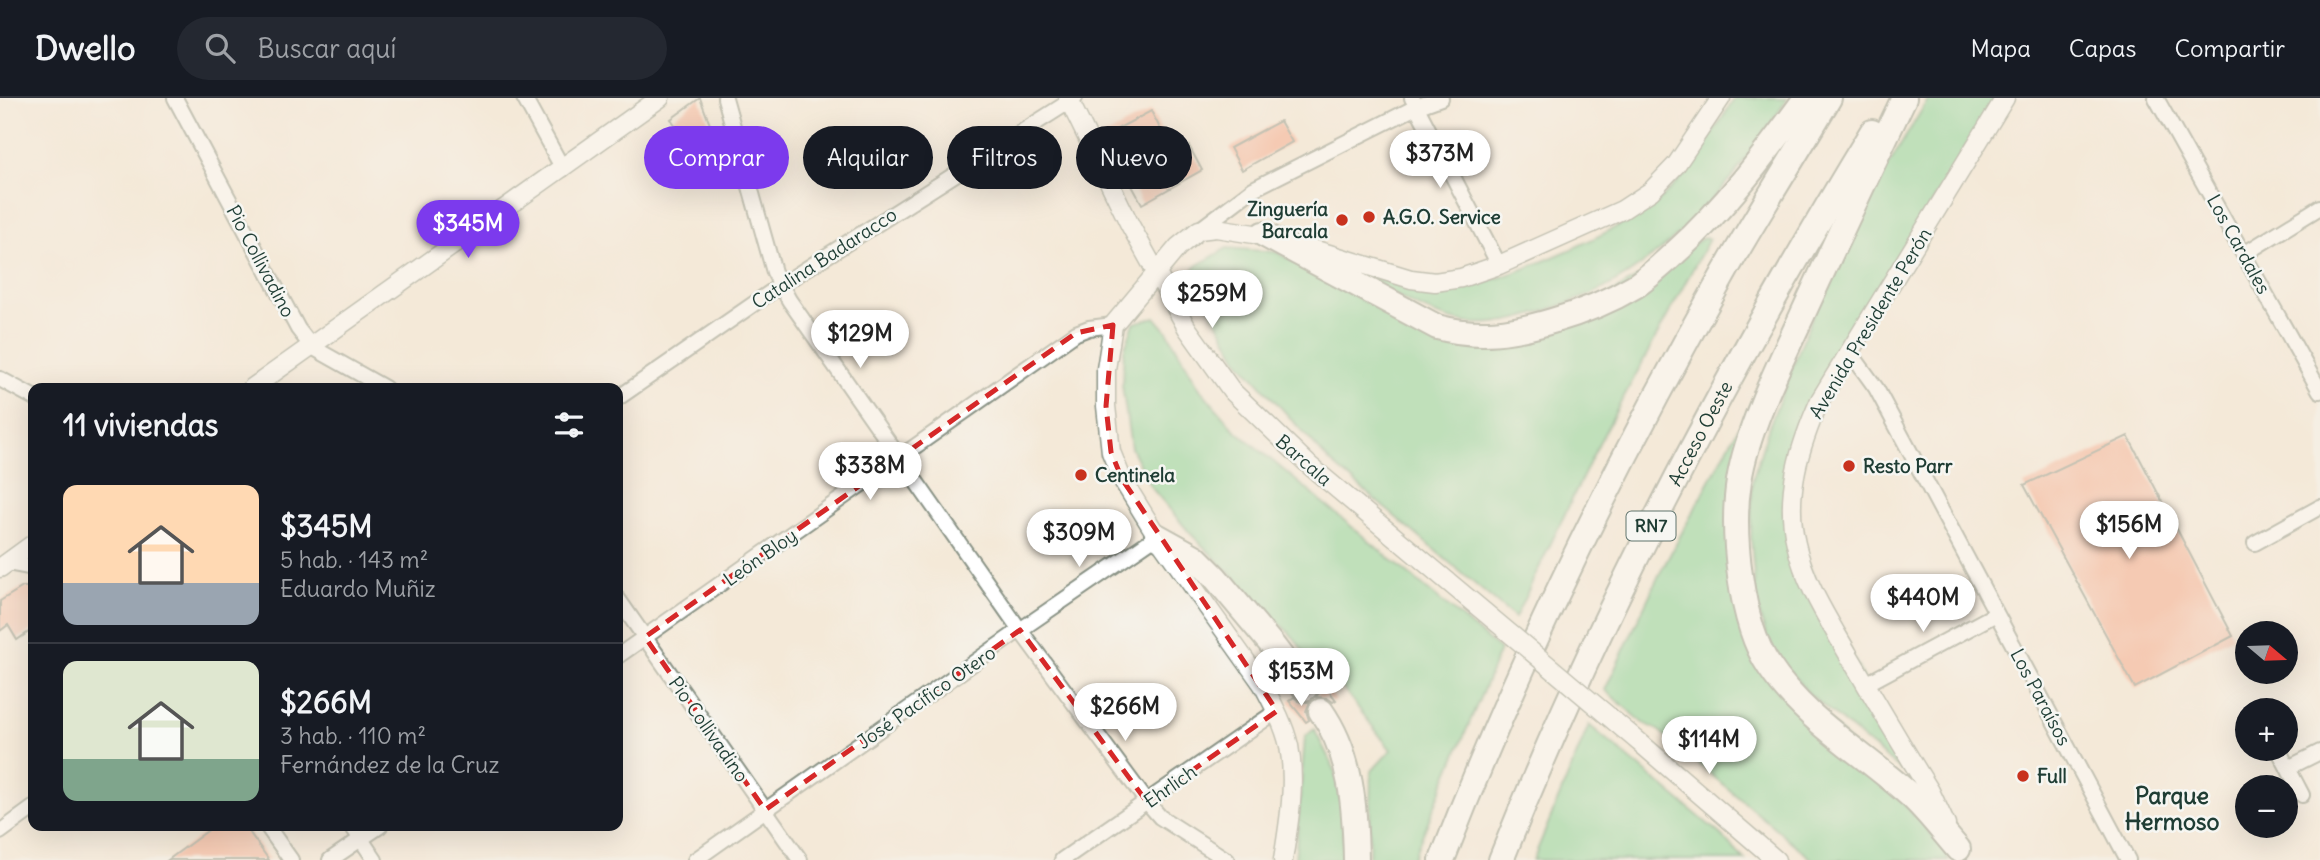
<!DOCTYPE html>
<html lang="es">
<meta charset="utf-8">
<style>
:root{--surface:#171b24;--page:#242831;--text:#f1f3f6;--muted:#9ea1a6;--line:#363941;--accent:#7c3aed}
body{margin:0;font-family:Delius,sans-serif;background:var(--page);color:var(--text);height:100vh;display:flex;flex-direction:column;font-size:26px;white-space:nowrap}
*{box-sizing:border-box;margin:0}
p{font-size:23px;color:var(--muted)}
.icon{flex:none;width:38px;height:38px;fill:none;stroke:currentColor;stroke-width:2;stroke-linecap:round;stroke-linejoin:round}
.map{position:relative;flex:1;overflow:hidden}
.sheet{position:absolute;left:28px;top:285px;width:595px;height:448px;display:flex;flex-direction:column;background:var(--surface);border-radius:14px;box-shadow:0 7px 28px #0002}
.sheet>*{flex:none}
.banner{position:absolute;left:644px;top:28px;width:665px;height:63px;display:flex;gap:14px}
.needle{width:46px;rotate:109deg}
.buttons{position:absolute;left:2235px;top:523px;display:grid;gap:14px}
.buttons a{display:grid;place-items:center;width:63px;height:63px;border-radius:50%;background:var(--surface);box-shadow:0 7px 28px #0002;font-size:35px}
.price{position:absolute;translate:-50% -60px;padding:0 16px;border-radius:24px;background:#fff;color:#222;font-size:23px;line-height:46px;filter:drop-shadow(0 2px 4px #0008)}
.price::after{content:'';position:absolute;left:50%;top:42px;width:21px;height:16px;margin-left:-10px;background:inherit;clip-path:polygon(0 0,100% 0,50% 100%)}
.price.on{background:var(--accent);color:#fff}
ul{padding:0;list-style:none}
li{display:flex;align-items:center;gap:21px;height:175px;padding:0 35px}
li+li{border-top:2px solid var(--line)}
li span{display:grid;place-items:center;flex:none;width:196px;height:140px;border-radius:14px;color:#555}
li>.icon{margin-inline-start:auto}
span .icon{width:84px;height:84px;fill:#fffc;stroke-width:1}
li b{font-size:30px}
h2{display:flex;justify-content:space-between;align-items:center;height:84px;padding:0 35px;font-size:30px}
.tag{padding:0 24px;border-radius:32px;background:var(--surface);box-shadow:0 7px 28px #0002;font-size:24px;line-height:63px}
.tag.on{background:var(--accent);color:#fff}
header{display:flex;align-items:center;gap:42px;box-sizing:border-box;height:98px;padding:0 35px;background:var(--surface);border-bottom:2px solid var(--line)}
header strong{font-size:33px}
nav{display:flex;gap:38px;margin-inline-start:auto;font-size:24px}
.search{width:490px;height:63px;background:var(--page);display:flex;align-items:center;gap:18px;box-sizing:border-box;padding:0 24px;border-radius:38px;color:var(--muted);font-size:26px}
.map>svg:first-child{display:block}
</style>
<header>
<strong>Dwello</strong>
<div class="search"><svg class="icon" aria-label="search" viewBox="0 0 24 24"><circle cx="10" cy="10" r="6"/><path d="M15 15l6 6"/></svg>Buscar aquí</div>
<nav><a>Mapa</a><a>Capas</a><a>Compartir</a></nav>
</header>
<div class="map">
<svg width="2320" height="762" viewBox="0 0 2320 762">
<rect width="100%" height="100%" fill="#f6f6f2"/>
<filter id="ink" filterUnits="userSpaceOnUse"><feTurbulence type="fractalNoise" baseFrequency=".0143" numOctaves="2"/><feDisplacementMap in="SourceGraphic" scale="14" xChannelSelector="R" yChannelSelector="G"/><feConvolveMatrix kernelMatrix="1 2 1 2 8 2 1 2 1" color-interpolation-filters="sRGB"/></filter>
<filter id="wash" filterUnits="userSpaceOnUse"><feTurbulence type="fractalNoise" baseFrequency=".00686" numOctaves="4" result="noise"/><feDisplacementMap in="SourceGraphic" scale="28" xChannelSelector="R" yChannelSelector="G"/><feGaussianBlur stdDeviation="1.57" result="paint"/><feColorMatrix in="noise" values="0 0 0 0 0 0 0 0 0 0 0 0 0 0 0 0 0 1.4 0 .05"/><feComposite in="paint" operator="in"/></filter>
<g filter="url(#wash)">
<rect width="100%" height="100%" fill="#f4e9d8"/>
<g fill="#81d496" stroke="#508865" stroke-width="2">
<path d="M1735,0H1788C1742,71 1685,145 1610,187C1592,198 1570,204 1551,211C1523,221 1486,230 1457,223C1419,214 1385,191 1351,173C1378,181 1406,192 1434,194C1478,197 1636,128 1667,95C1693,69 1715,31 1735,0Z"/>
<polygon points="1929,0 1996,0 1819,291 1786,422 1909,674 1903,674 1809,596 1771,552 1756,506 1751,440 1752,383 1768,331 1818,204 1868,101"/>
<polygon points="1705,139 1709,141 1599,345 1515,520 1328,362 1239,263 1191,176 1195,169 1227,150 1276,154 1447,244 1536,240"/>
<polygon points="1155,219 1167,233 1200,291 1233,330 1500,552 1412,762 1369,762 1371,674 1391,652 1330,574 1320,577 1294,540 1190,435 1150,388 1131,350 1122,287 1124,252 1134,225"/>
<polygon points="1776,260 1741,367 1746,529 1943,749 1949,762 1813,762 1658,632 1643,625 1605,592 1659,477"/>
<polygon points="1589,627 1720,736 1745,762 1533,762"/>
<polygon points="1314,631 1335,672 1341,705 1345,762 1295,762 1305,639"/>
</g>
<g id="blocks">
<g fill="#f7a586">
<polygon points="700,0 712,32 690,48 671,21"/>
<polygon points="1151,13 1174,57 1189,48 1202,72 1142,106 1119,64 1114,66 1100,40"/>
<polygon points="1280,23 1292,44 1242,72 1230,50"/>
<polygon points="2128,338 2233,538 2135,590 2024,387"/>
<polygon points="23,489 33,489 33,531 17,542 8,527 0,533 0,503"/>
<polygon points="1319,580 1336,602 1333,604 1327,600 1316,599 1319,595 1317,581"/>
<polygon points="1294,599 1300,604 1310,604 1306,613 1309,622 1306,624 1289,603"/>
<polygon points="214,728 245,728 269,762 168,762"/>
</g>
</g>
</g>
<g filter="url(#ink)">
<use href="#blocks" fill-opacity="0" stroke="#8a9386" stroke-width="2"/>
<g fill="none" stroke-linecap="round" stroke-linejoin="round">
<defs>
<g id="minor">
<polyline points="175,0 298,231 312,249 385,290"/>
<polyline points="524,0 563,71"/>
<polyline points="725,0 774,174 789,202 1020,532 1147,704 1160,719 1227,762"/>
<polyline points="1412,0 1499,167"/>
<polyline points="2156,0 2320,293"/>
<polyline points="1199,132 1253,91 1416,9 1441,0"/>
<polyline points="2244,156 2320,109"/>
<polyline points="1850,254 1876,290 2128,762"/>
<polyline points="0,281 33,299"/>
<polyline points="618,300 781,187 1075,0"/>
<polyline points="2255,445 2320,409"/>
<polyline points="7,465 33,470"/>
<polyline points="618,501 800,762"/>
<polyline points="618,558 1076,235 1089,230 1113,227"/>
<polyline points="1866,586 1996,516"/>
<polyline points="2278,651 2302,697"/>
<polyline points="2288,670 2320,654"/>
<polyline points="267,728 291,762"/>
<polyline points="352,728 375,762"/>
<polyline points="0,734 33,710"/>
<polyline points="330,762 380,728"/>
<polyline points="695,762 1020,532 1157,438"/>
<polyline points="1062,762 1277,613"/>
</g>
<g id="tertiary">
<polyline points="1068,0 1130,127 1187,230 1232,293 1310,368 1513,538"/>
<path d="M1273,139L1216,130L1199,132L1178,149L1113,227L1106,271V308L1111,354L1122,381L1157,438L1263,587C1273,606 1284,626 1289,648C1296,685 1289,725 1283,762"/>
<polyline points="1303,148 1411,181 1435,184 1461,180 1499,167 1622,112 1651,93 1676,67 1721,0"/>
<polyline points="252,290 660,0"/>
<polyline points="0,470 33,446"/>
<polyline points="1638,643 1776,762"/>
<path d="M1946,727L1930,693C1902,648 1875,602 1848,556C1828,521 1805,486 1796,446C1784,396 1800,347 1820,302L2005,0"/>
</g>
<g id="motorway">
<path d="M1904,0C1869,73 1835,146 1801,220C1779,267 1747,332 1739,383C1731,433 1740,525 1769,568C1804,622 1865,656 1912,699C1929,715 1943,734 1958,751"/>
<path d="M1263,136L1437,229C1478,240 1512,235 1552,223C1580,215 1610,203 1635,188C1649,179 1663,166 1676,154C1726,109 1766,55 1806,0"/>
<polyline points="1157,438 1195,459 1215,479 1273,548 1305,590"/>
<path d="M1321,613C1352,657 1355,710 1356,762"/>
<path d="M1442,762C1520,561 1617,364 1723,177C1757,117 1794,59 1829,0"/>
<path id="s1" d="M1501,762C1602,508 1730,267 1872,34"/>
</g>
</defs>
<use href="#minor" stroke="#8a9386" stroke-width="18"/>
<use href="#tertiary" stroke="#8a9386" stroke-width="21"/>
<use href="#motorway" stroke="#8a9386" stroke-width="28"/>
<use href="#minor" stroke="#fff" stroke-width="14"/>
<use href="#tertiary" stroke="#fff" stroke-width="18"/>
<use href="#motorway" stroke="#fff" stroke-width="24"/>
<defs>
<polyline id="tertiary-bridge" points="1513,538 1638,643"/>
</defs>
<use href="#tertiary-bridge" stroke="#8a9386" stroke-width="21" stroke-linecap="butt"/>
<use href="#tertiary-bridge" stroke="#fff" stroke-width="18"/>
</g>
</g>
<path d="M0 0H2320V762H0ZM1113,227L1106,308L1111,354L1122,381L1277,613L1147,704L1020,532L765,712L645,539L1076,235Z" fill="#f4e9d8" fill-opacity=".55" fill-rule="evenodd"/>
<path fill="none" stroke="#d62828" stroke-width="5" stroke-dasharray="14 9" stroke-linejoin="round" d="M1113,227L1106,308L1111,354L1122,381L1277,613L1147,704L1020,532L765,712L645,539L1076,235Z"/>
<g fill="#c8321e" stroke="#f6f6f2" stroke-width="2.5">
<circle cx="1369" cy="119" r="7"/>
<circle cx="1342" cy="122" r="7"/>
<circle cx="1849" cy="368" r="7"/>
<circle cx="1081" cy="377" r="7"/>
<circle cx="2023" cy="678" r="7"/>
</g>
<g text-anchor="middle" stroke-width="5" stroke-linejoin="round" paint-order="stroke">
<rect fill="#f6f6f2" stroke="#60746d" stroke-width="2" x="1626.5" y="413.5" width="49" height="29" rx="5"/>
<g font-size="18" font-weight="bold" fill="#1f3d34">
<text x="1651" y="434">RN7</text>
</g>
<g font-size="19" font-weight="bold" fill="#1f3d34" stroke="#f6f6f2" text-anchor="start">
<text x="1328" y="118" text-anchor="end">Zinguería<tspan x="1328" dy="22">Barcala</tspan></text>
<text x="1383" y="126">A.G.O. Service</text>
<text x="1863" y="375">Resto Parr</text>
<text x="1095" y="384">Centinela</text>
<text x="2037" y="685">Full</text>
</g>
<g font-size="19" fill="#1f3d34" stroke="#f6f6f2">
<text transform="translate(2239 146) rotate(61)" y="7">Los Cardales</text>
<text transform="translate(824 160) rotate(-33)" y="7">Catalina Badaracco</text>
<text transform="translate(261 163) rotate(62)" y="7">Pio Collivadino</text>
<text transform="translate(1870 225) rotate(-59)" y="7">Avenida Presidente Perón</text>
<text dy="7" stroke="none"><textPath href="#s1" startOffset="471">Acceso Oeste</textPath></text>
<text transform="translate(1304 362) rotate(41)" y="7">Barcala</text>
<text transform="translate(760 459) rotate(-35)" y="7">León Bloy</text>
<text transform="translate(926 599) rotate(-35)" y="7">José Pacífico Otero</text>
<text transform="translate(2041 599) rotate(62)" y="7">Los Paraísos</text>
<text transform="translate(709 631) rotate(55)" y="7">Pio Collivadino</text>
<text transform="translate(1170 688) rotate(-35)" y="7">Ehrlich</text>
</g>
<g font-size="23" font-weight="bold" fill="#1f3d34" stroke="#f6f6f2">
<text x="2172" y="706">Parque<tspan x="2172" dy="26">Hermoso</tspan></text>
</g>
</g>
</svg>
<div class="buttons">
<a><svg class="needle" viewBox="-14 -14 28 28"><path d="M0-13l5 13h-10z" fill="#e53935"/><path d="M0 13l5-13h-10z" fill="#9ea1a6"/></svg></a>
<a>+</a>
<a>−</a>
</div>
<b class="price" style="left:1440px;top:92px">$373M</b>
<b class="price on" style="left:468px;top:162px">$345M</b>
<b class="price" style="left:1212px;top:232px">$259M</b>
<b class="price" style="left:860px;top:272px">$129M</b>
<b class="price" style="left:870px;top:404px">$338M</b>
<b class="price" style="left:2129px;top:463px">$156M</b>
<b class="price" style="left:1079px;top:471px">$309M</b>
<b class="price" style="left:1923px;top:536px">$440M</b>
<b class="price" style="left:1301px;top:610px">$153M</b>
<b class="price" style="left:1125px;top:645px">$266M</b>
<b class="price" style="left:1709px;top:678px">$114M</b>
<div class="banner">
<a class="tag on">Comprar</a>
<a class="tag">Alquilar</a>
<a class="tag">Filtros</a>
<a class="tag">Nuevo</a>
</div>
<section class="sheet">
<h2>11 viviendas<svg class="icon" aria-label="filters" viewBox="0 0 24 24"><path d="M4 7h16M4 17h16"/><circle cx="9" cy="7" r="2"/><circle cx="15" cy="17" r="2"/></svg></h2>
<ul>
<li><span style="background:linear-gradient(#ffd9b3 70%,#9aa5b1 0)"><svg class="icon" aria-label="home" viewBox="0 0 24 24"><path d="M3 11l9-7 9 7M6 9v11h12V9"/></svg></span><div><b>$345M</b><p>5 hab. · 143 m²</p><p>Eduardo Muñiz</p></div></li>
<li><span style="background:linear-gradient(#dfe7d0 70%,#7fa58c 0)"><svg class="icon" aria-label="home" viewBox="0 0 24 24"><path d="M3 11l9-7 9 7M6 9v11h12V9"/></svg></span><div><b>$266M</b><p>3 hab. · 110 m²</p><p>Fernández de la Cruz</p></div></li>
</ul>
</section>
</div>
